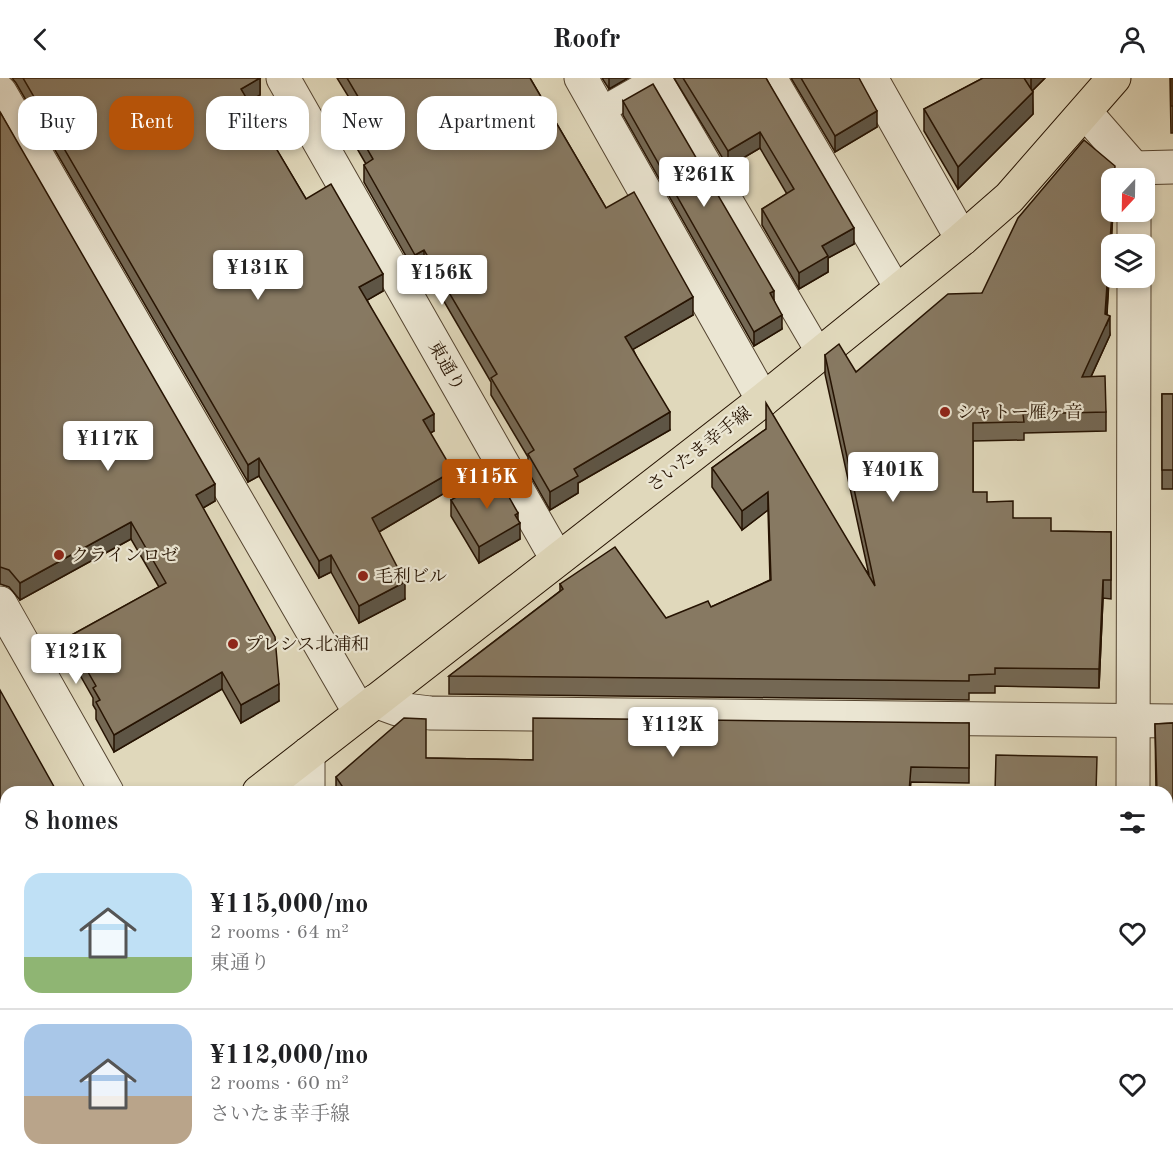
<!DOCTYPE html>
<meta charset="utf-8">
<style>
:root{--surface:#fff;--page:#f2f2f2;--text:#202124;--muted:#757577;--line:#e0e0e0;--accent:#b45309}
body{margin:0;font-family:"Old Standard TT","Noto Serif JP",serif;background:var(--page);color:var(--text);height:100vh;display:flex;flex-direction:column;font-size:22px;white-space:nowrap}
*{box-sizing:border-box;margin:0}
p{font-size:20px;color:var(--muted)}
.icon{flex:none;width:33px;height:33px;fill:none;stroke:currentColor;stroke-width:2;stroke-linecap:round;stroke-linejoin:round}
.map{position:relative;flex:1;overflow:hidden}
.details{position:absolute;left:0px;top:708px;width:1173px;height:386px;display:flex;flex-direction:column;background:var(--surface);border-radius:18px 18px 0 0;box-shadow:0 3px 9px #0003}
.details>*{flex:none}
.guide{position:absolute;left:18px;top:18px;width:600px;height:54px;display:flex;gap:12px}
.needle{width:39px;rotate:202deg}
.fabs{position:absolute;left:1101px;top:90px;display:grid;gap:12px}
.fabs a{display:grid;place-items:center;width:54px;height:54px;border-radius:12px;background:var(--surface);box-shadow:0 3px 9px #0003;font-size:30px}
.price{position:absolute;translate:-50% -51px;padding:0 14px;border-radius:6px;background:#fff;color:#222;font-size:20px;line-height:39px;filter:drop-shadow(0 2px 3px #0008)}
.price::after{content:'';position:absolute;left:50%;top:36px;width:18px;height:14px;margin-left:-9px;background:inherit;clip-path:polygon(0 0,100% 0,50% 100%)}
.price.on{background:var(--accent);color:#fff}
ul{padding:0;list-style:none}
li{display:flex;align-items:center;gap:18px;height:150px;padding:0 24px}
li+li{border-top:2px solid var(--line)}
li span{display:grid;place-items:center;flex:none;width:168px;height:120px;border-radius:18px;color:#555}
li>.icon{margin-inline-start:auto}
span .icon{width:72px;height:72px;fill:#fffc;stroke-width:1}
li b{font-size:26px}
h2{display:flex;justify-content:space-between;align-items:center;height:72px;padding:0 24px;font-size:26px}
.tag{padding:0 21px;border-radius:18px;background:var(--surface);box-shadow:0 3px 9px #0003;font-size:21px;line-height:54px}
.tag.on{background:var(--accent);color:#fff}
header{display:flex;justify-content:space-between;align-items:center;height:78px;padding:0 24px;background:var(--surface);font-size:27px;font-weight:700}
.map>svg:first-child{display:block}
</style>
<header><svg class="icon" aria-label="back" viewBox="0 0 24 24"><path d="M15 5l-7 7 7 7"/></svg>Roofr<svg class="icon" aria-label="person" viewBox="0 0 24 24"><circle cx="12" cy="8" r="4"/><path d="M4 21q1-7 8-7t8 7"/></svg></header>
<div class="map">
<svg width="1173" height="1093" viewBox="0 0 1173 1093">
<rect width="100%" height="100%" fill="#e0d8bb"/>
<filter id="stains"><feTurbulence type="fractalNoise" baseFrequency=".00333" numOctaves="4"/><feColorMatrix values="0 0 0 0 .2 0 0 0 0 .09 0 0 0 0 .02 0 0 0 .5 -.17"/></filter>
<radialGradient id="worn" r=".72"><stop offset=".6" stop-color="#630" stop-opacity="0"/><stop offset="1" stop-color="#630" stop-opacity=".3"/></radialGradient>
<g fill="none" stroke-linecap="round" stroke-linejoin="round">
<defs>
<g id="service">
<polyline points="658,0 820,276"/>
<polyline points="774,0 899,213"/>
<polyline points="600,33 658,0"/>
</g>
<g id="minor">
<polyline points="283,0 557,481"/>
<polyline points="581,0 763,322"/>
<polyline points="871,0 962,161"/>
<polyline points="0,14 360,635"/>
<polyline points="1086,35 1134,90 1134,100"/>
<polyline points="1134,90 1173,89"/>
<polyline points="1134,166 1134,134"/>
<polyline points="0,525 107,714"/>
<polyline points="375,623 397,631 430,635 1173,643"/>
<polyline points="308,676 308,714"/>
<polyline points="1133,714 1134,200"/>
<polyline points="313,1088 313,1093"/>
<polyline points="1135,1088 1135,1093"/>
</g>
<g id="primary">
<polyline points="259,714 763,322 962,161 1009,120 1114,0"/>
<polyline points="0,920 6,915"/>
</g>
</defs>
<use href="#service" stroke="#544430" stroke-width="28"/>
<use href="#minor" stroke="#544430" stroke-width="35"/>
<use href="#primary" stroke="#261302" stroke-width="35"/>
<use href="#service" stroke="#ebe6d3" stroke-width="26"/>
<use href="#minor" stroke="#ebe6d3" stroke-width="33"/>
<use href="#primary" stroke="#e0d8bb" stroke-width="33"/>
</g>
<g fill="#746854" stroke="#261302" stroke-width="1.5">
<polygon points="12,0 260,0 260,17 248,24 306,121 383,213 367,222 434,353 430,355 453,410 379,454 405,521 359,545 331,494 319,500 259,398 248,404 16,5"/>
<polygon points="337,0 530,0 606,130 693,237 633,271 670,352 578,405 578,415 550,432 528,393 528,379 491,317 491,304 424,189 415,194 364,104 364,87 366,86 344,48 344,31 353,26"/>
<polygon points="602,0 628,0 609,11"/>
<polygon points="674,0 766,0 854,166 828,180 828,194 799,211 762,147 762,131 787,116 760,70 728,89"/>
<polygon points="791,0 859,0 877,49 835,74"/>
<polygon points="983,0 1045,0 1032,13 1033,36 958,111 924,53 924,31"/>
<polygon points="1170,0 1173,0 1173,55 1171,55"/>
<polygon points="623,23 774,222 782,251 754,268 623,37"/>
<polygon points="0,34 215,423 203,430 279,623 241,645 222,611 114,674 96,641 96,632 93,627 93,620 68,576 68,559 159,509 131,461 20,522 9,509 0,506"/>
<polygon points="1115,100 1112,134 1113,134 1107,237 1110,257 1091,299 1106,334 1106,353 1024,355 1024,362 973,363 973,414 987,424 1013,440 1051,453 1111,454 1111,521 1103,520 1099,610 995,608 995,615 969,615 969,622 449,616 449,598 560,513 560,506 666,540 711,529 770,502 768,432 742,452 712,409 712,390 766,351 869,497 825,296 825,277 856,294 982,215"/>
<rect x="1162" y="316" width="11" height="95"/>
<polygon points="451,422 518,442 520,461 479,485 451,438"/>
<polygon points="969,645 969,705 911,704 910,714 336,713 336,699 426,680 533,682"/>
<polygon points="1173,645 1172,757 1167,757 1167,714 1156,714 1155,646"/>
<rect x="1167" y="845" width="6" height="205"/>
<polygon points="26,1088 127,1088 123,1093 29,1093"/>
</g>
<g fill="#5e5545" stroke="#261302" stroke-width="1.5">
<polygon points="260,0 260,17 241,28 241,11"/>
<polygon points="609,0 628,0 609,11"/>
<polygon points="1031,0 1045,0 1031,14"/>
<polygon points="1033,14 1033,36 958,111 958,89"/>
<polygon points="877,33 877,49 835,74 835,58"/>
<polygon points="760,54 760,70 728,89 728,73"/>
<polygon points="1112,134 1113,134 1106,248 1110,238 1110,257 1082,318 1082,299 1105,236"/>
<polygon points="854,150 854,166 828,180 828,194 799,211 799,195 822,168"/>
<polygon points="424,172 424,189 415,194 415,177"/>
<polygon points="383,196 383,213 359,227 359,209"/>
<polygon points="774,213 774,227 770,215"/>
<polygon points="693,219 693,237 625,276 625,259"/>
<polygon points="782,237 782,251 754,268 754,254"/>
<polygon points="670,334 670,352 578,405 578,415 550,432 550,414 574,391"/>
<polygon points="434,336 434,353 423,359 423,342"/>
<polygon points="259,380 259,398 248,404 248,387"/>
<polygon points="453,393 453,410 372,458 372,440"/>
<polygon points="215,406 215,423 196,434 196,417"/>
<polygon points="768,414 768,432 742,452 742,433"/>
<polygon points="518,435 518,446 520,445 520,461 479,485 479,469 515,437"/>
<polygon points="131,444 131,461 20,522 20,505"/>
<polygon points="331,477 331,494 319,500 319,483"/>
<polygon points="1103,502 1103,520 1099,610 1099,591"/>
<polygon points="405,504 405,521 359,545 359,528"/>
<polygon points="222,594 222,611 114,674 114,657"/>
<polygon points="279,606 279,623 241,645 241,627"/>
<polygon points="6,843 6,860 0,863 0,846"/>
<polygon points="6,1052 6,1079 0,1082 0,1055"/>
<polygon points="104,1088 127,1088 123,1093 99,1093"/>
</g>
<g fill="#877962" stroke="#261302" stroke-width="1.5">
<polygon points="23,0 260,0 241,11 306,121 331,106 383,196 359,209 434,336 423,342 453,393 372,440 405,504 359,528 331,477 319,483 259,380 248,387"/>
<polygon points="347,0 530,0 606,130 634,114 693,219 625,259 670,334 574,391 578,398 550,414 528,376 534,372 491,300 497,296 424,172 415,177 364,87 373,81 344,31 360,22"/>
<polygon points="683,0 766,0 854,150 822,168 828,178 799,195 762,131 794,111 760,54 728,73"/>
<polygon points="801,0 859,0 877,33 835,58"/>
<polygon points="983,0 1024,0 1033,14 958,89 924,31"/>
<rect x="1171" y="0" width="2" height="28"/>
<polygon points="653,6 774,213 770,215 782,237 754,254 623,23"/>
<polygon points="0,34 215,406 196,417 275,559 279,606 241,627 222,594 114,657 96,624 100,622 93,610 96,608 68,559 166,505 131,444 20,505 9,492 0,489"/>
<polygon points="1084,62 1115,88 1114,100 1112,100 1112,134 1105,236 1110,238 1082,299 1105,298 1106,334 1023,336 1024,344 973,345 973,414 987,414 987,424 1013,423 1013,440 1051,440 1051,453 1111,454 1111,502 1103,502 1099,591 995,590 995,596 969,597 969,603 449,598 563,511 560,506 615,469 666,540 708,523 711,529 771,502 768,414 742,433 712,390 766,351 766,325 875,508 825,277 839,266 856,294 948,216 982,215 1018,140"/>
<rect x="1162" y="316" width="11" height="76"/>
<polygon points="496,396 518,435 515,437 520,445 479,469 451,422"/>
<polygon points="0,612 57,714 6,714 6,843 0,846"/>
<polygon points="404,640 426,641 426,680 533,682 533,640 969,645 969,690 911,689 909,714 346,714 336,699"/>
<polygon points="1173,645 1173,799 1172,741 1167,742 1167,714 1157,714 1155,646"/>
<polygon points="996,677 1097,679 1096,714 995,714"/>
<rect x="1167" y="845" width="6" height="190"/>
<polygon points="6,972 6,1052 0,1055 0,975"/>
<polygon points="41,1088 104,1088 99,1093 44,1093"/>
<rect x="161" y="1088" width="98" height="5"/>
</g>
<g fill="#8f2418" stroke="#ebe6d3" stroke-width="2">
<circle cx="945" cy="334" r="6"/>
<circle cx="59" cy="477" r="6"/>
<circle cx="363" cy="498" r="6"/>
<circle cx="233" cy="566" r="6"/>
</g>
<g text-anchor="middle" stroke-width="4.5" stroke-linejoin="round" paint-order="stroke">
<g font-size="18" fill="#261302" stroke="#ebe6d3">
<text transform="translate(447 288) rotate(60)" y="6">東通り</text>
<text transform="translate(699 371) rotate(-38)" y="6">さいたま幸手線</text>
</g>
<g font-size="18" fill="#261302" stroke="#ebe6d3" text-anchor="start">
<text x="957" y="340">シャトー雁ヶ音</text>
<text x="71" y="483">クラインロゼ</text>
<text x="375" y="504">毛利ビル</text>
<text x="245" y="572">プレシス北浦和</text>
</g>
</g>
<rect width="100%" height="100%" filter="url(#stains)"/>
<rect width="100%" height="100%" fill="url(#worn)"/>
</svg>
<div class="fabs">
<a><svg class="needle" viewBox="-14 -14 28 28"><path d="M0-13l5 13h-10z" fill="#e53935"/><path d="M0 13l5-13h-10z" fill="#757577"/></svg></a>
<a><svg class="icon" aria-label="layers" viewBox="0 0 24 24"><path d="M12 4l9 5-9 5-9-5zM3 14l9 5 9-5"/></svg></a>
</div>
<b class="price" style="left:704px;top:130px">¥261K</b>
<b class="price" style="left:258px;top:223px">¥131K</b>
<b class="price" style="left:442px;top:228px">¥156K</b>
<b class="price" style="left:108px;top:394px">¥117K</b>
<b class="price" style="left:893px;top:425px">¥401K</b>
<b class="price on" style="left:487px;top:432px">¥115K</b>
<b class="price" style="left:76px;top:607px">¥121K</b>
<b class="price" style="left:673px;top:680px">¥112K</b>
<div class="guide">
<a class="tag">Buy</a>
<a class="tag on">Rent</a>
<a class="tag">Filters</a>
<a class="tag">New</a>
<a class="tag">Apartment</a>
</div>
<section class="details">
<h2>8 homes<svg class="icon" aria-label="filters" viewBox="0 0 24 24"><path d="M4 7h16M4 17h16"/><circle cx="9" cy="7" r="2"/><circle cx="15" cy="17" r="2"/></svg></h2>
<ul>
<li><span style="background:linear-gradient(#bfe0f5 70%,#8fb573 0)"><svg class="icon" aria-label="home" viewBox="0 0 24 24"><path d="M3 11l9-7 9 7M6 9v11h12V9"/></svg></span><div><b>¥115,000/mo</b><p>2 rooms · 64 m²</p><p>東通り</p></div><svg class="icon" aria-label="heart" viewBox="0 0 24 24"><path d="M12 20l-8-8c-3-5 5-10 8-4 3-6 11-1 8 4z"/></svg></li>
<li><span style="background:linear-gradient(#a9c7e8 60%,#b9a48a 0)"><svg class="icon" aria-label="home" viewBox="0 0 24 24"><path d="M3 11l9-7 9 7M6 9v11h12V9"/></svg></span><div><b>¥112,000/mo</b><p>2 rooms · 60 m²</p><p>さいたま幸手線</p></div><svg class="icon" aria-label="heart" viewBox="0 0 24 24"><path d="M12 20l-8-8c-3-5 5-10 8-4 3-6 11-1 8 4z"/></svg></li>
</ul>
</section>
</div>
